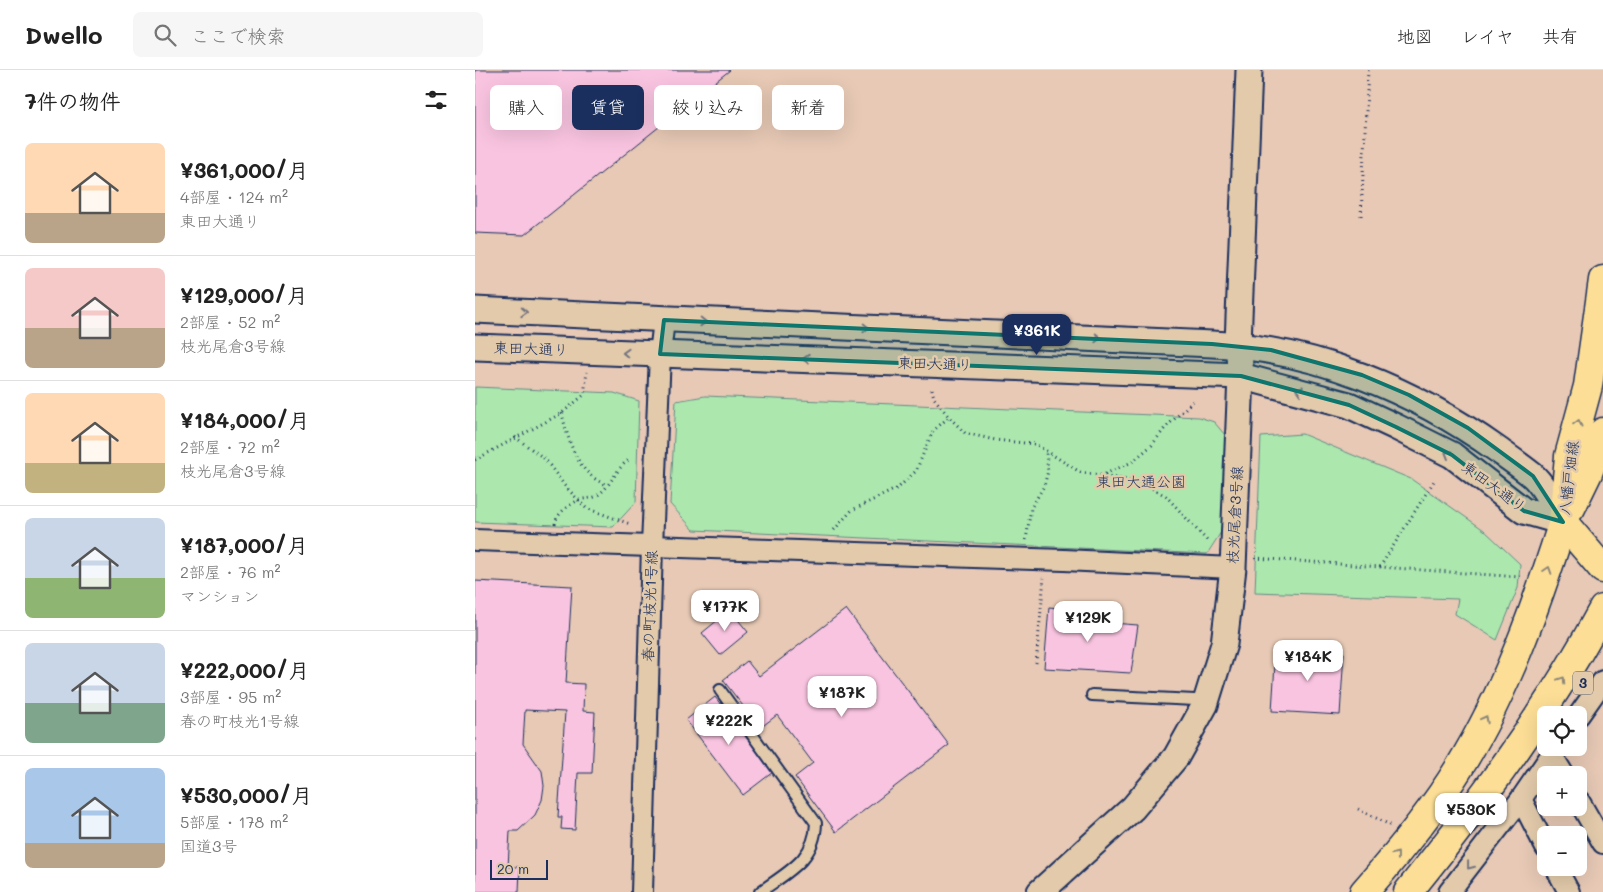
<!DOCTYPE html>
<html lang="ja">
<meta charset="utf-8">
<style>
:root{--surface:#fff;--page:#f6f6f6;--text:#222;--muted:#767676;--line:#e0e0e0;--accent:#1b2f5e}
body{margin:0;font-family:Mali,"Klee One",sans-serif;background:var(--page);color:var(--text);height:100vh;display:flex;flex-direction:column;font-size:19px;white-space:nowrap}
*{box-sizing:border-box;margin:0}
p{font-size:16px;color:var(--muted)}
.icon{flex:none;width:28px;height:28px;fill:none;stroke:currentColor;stroke-width:2;stroke-linecap:round;stroke-linejoin:round}
.map{position:relative;flex:1;overflow:hidden}
.side{display:flex;flex-direction:column;background:var(--surface);width:475px}
.side>*{flex:none}
.guide{position:absolute;left:15px;top:15px;width:475px;height:45px;display:flex;gap:10px}
.controls{position:absolute;left:1062px;top:636px;display:grid;gap:10px}
.controls a{display:grid;place-items:center;width:50px;height:50px;border-radius:8px;background:var(--surface);box-shadow:0 5px 20px #0002;font-size:25px}
.scale{position:absolute;left:15px;bottom:12px;width:58px;box-sizing:border-box;padding-left:5px;border:2px solid #1b2f5e;border-top:0;font-size:14px;line-height:18px;white-space:nowrap;color:#1b2f5e;-webkit-text-stroke:4px #e2caaa;paint-order:stroke}
.price{position:absolute;translate:-50% -42px;padding:0 11px;border-radius:10px;background:#fff;color:#222;font-size:16px;line-height:32px;filter:drop-shadow(0 1px 2px #0008)}
.price::after{content:'';position:absolute;left:50%;top:30px;width:15px;height:11px;margin-left:-8px;background:inherit;clip-path:polygon(0 0,100% 0,50% 100%)}
.price.on{background:var(--accent);color:#fff}
ul{padding:0;list-style:none}
li{display:flex;align-items:center;gap:15px;height:125px;padding:0 25px}
li+li{border-top:1px solid var(--line)}
li span{display:grid;place-items:center;flex:none;width:140px;height:100px;border-radius:8px;color:#555}
li>.icon{margin-inline-start:auto}
span .icon{width:60px;height:60px;fill:#fffc;stroke-width:1}
li b{font-size:21px}
h2{display:flex;justify-content:space-between;align-items:center;height:60px;padding:0 25px;font-size:21px}
.tag{padding:0 18px;border-radius:8px;background:var(--surface);box-shadow:0 5px 20px #0002;font-size:18px;line-height:45px}
.tag.on{background:var(--accent);color:#fff}
header{display:flex;align-items:center;gap:30px;box-sizing:border-box;height:70px;padding:0 25px;background:var(--surface);border-bottom:1px solid var(--line)}
header strong{font-size:24px}
nav{display:flex;gap:28px;margin-inline-start:auto;font-size:18px}
.search{width:350px;height:45px;background:var(--page);display:flex;align-items:center;gap:12px;box-sizing:border-box;padding:0 18px;border-radius:8px;color:var(--muted);font-size:19px}
main{display:flex;flex:1;min-height:0}
.map>svg:first-child{display:block}
</style>
<header>
<strong>Dwello</strong>
<div class="search"><svg class="icon" aria-label="search" viewBox="0 0 24 24"><circle cx="10" cy="10" r="6"/><path d="M15 15l6 6"/></svg>ここで検索</div>
<nav><a>地図</a><a>レイヤ</a><a>共有</a></nav>
</header>
<main>
<section class="side">
<h2>7件の物件<svg class="icon" aria-label="filters" viewBox="0 0 24 24"><path d="M4 7h16M4 17h16"/><circle cx="9" cy="7" r="2"/><circle cx="15" cy="17" r="2"/></svg></h2>
<ul>
<li><span style="background:linear-gradient(#ffd9b3 70%,#b9a48a 0)"><svg class="icon" aria-label="home" viewBox="0 0 24 24"><path d="M3 11l9-7 9 7M6 9v11h12V9"/></svg></span><div><b>¥361,000/月</b><p>4部屋 · 124 m²</p><p>東田大通り</p></div></li>
<li><span style="background:linear-gradient(#f6c9c9 60%,#b9a48a 0)"><svg class="icon" aria-label="home" viewBox="0 0 24 24"><path d="M3 11l9-7 9 7M6 9v11h12V9"/></svg></span><div><b>¥129,000/月</b><p>2部屋 · 52 m²</p><p>枝光尾倉3号線</p></div></li>
<li><span style="background:linear-gradient(#ffd9b3 70%,#c2b280 0)"><svg class="icon" aria-label="home" viewBox="0 0 24 24"><path d="M3 11l9-7 9 7M6 9v11h12V9"/></svg></span><div><b>¥184,000/月</b><p>2部屋 · 72 m²</p><p>枝光尾倉3号線</p></div></li>
<li><span style="background:linear-gradient(#c9d6e8 60%,#8fb573 0)"><svg class="icon" aria-label="home" viewBox="0 0 24 24"><path d="M3 11l9-7 9 7M6 9v11h12V9"/></svg></span><div><b>¥187,000/月</b><p>2部屋 · 76 m²</p><p>マンション</p></div></li>
<li><span style="background:linear-gradient(#c9d6e8 60%,#7fa58c 0)"><svg class="icon" aria-label="home" viewBox="0 0 24 24"><path d="M3 11l9-7 9 7M6 9v11h12V9"/></svg></span><div><b>¥222,000/月</b><p>3部屋 · 95 m²</p><p>春の町枝光1号線</p></div></li>
<li><span style="background:linear-gradient(#a9c7e8 75%,#b9a48a 0)"><svg class="icon" aria-label="home" viewBox="0 0 24 24"><path d="M3 11l9-7 9 7M6 9v11h12V9"/></svg></span><div><b>¥530,000/月</b><p>5部屋 · 178 m²</p><p>国道3号</p></div></li>
</ul>
</section>
<div class="map">
<svg width="1128" height="822" viewBox="0 0 1128 822">
<rect width="100%" height="100%" fill="#e7c9b5"/>
<filter id="ink" filterUnits="userSpaceOnUse"><feTurbulence type="fractalNoise" baseFrequency=".02" numOctaves="2"/><feDisplacementMap in="SourceGraphic" scale="10" xChannelSelector="R" yChannelSelector="G"/><feConvolveMatrix kernelMatrix="1 2 1 2 8 2 1 2 1" color-interpolation-filters="sRGB"/></filter>
<g filter="url(#ink)">
<g fill="#ace7ad" stroke="#648b86">
<polygon points="0,317 139,323 164,331 161,432 138,457 0,452"/>
<polygon points="230,326 724,347 739,352 750,365 748,459 732,484 219,460 195,434 201,331"/>
<polygon points="827,364 936,409 1009,460 1045,494 1043,518 1022,570 980,544 983,529 780,522 786,367"/>
</g>
<g fill="#f9c4e0" stroke="#1b2f5e">
<polygon points="0,0 255,0 49,165 0,163"/>
<polygon points="0,511 97,516 91,613 109,614 108,641 120,642 117,703 103,703 100,760 86,759 87,747 83,747 90,642 50,640 48,674 67,701 69,716 67,730 60,745 43,761 35,761 33,797 45,797 44,822 0,822"/>
<polygon points="574,537 611,541 610,551 663,555 656,603 569,598"/>
<polygon points="371,539 474,675 361,762 320,707 338,693 302,645 285,658 248,610 272,591 284,606"/>
<polygon points="255,540 273,562 245,585 227,563"/>
<polygon points="801,578 869,583 865,645 797,641"/>
<polygon points="240,627 298,702 268,725 211,650"/>
</g>
<g fill="none" stroke-linecap="round" stroke-linejoin="round">
<defs>
<g id="service">
<path d="M245,620L341,753C340,790 312,802 285,822"/>
<polyline points="617,625 720,630 729,635"/>
</g>
<g id="minor">
<polyline points="0,470 589,490 758,498"/>
<polyline points="1104,645 1128,611"/>
<polyline points="1076,684 1089,705"/>
<polyline points="1046,729 1071,778"/>
<polyline points="1104,731 1128,773"/>
<polyline points="1081,798 1094,822"/>
<polyline points="167,822 177,476 185,284 189,250"/>
<polyline points="974,822 1046,729 1081,678"/>
</g>
<g id="tertiary">
<path d="M0,240L737,274C841,279 939,320 1023,380C1034,388 1046,396 1057,405C1070,416 1079,438 1088,452"/>
<polyline points="0,277 766,306 874,335 921,357 977,385 1049,441 1088,452"/>
<polyline points="565,822 658,738 701,687 730,635 749,574 758,498 766,306 763,275 764,247 774,0"/>
</g>
<g id="primary">
<polyline points="1096,438 1113,403 1128,362"/>
<polyline points="1088,452 1094,386 1113,316 1128,210"/>
<polyline points="1088,452 1128,499"/>
</g>
<g id="trunk">
<path d="M889,822C923,783 957,742 984,698C1031,622 1061,537 1088,452"/>
<path d="M933,822C1005,733 1074,640 1128,539"/>
</g>
</defs>
<use href="#service" stroke="#1b2f5e" stroke-width="14"/>
<use href="#minor" stroke="#1b2f5e" stroke-width="24"/>
<use href="#tertiary" stroke="#1b2f5e" stroke-width="29"/>
<use href="#primary" stroke="#1b2f5e" stroke-width="31"/>
<use href="#trunk" stroke="#1b2f5e" stroke-width="31"/>
<g stroke="#1b2f5e" stroke-width="3" stroke-dasharray="1 4" stroke-linecap="butt">
<polyline points="886,146 893,0"/>
<polyline points="457,319 459,328 474,347 490,363 520,370 560,374 605,402 664,411 691,426 734,473"/>
<path d="M87,343C93,371 103,406 133,415"/>
<polyline points="40,367 70,389 90,416 111,438 155,454"/>
<polyline points="0,390 87,343 109,325 112,302"/>
<polyline points="630,404 657,392 677,375 690,358 718,331"/>
<path d="M80,454C81,444 95,434 104,430C110,428 118,429 123,425C137,415 140,399 155,389"/>
<polyline points="359,460 377,440 423,418 441,401 458,361 474,347"/>
<polyline points="551,470 556,438 569,416 573,401 571,382"/>
<polyline points="780,488 1045,507"/>
<polyline points="905,497 959,411"/>
<polyline points="561,593 569,508"/>
<polyline points="883,739 917,756"/>
</g>
<use href="#service" stroke="#e2caaa" stroke-width="10"/>
<use href="#minor" stroke="#e2caaa" stroke-width="20"/>
<use href="#tertiary" stroke="#e2caaa" stroke-width="25"/>
<use href="#primary" stroke="#fcde96" stroke-width="28"/>
<use href="#trunk" stroke="#fcde96" stroke-width="28"/>
</g>
<defs><path id="oneway-chevron" d="M-2-3.5L2.5 0L-2 3.5" fill="none" stroke-width="1.6" stroke-linecap="round" stroke-linejoin="round" transform="scale(1.25)"/></defs>
<g stroke="#757580">
<use href="#oneway-chevron" transform="translate(49 242) rotate(3)"/>
<use href="#oneway-chevron" transform="translate(228 252) rotate(2)"/>
<use href="#oneway-chevron" transform="translate(391 258) rotate(2)"/>
<use href="#oneway-chevron" transform="translate(623 268) rotate(3)"/>
<use href="#oneway-chevron" transform="translate(151 283) rotate(-178)"/>
<use href="#oneway-chevron" transform="translate(331 289) rotate(-178)"/>
<use href="#oneway-chevron" transform="translate(824 320) rotate(-163)"/>
<use href="#oneway-chevron" transform="translate(973 384) rotate(-150)"/>
<use href="#oneway-chevron" transform="translate(995 796) rotate(128)"/>
</g>
<g stroke="#8c867a">
<use href="#oneway-chevron" transform="translate(1103 353) rotate(-75)"/>
<use href="#oneway-chevron" transform="translate(1073 500) rotate(-72)"/>
<use href="#oneway-chevron" transform="translate(1087 610) rotate(-56)"/>
<use href="#oneway-chevron" transform="translate(1010 649) rotate(-62)"/>
<use href="#oneway-chevron" transform="translate(921 785) rotate(-52)"/>
</g>
</g>
<path fill="#0f766e" fill-opacity="0.2" stroke="#0f766e" stroke-width="4" stroke-linejoin="round" d="M189,250L737,274L796,280L887,305L934,325L993,358L1058,406L1088,452L1049,441L977,385L921,357L874,335L766,306L185,284Z"/>
<g text-anchor="middle" stroke-width="5" stroke-linejoin="round" paint-order="stroke">
<rect fill="#e2caaa" stroke="#575e75" stroke-width="1" x="1098" y="601.5" width="20" height="23" rx="4"/>
<g font-size="14" font-weight="bold" fill="#1b2f5e">
<text x="1108" y="618">3</text>
</g>
<g font-size="15" fill="#1b2f5e" stroke="#e2caaa">
<text transform="translate(56 279) rotate(2)" y="5">東田大通り</text>
<text transform="translate(460 294) rotate(2)" y="5">東田大通り</text>
<text transform="translate(1094 408) rotate(-83)" y="5">八幡戸畑線</text>
<text transform="translate(1019 417) rotate(36)" y="5">東田大通り</text>
<text transform="translate(760 445) rotate(-87)" y="5">枝光尾倉3号線</text>
<text transform="translate(175 536) rotate(-88)" y="5">春の町枝光1号線</text>
</g>
<g font-size="15" fill="#223862" stroke="#e2caaa">
<text x="666" y="417">東田大通公園</text>
</g>
</g>
</svg>
<div class="controls">
<a><svg class="icon" aria-label="locate" viewBox="0 0 24 24"><circle cx="12" cy="12" r="6"/><path d="M12 2v4M12 18v4M2 12h4M18 12h4"/></svg></a>
<a>+</a>
<a>−</a>
</div>
<div class="scale">20 m</div>
<b class="price on" style="left:562px;top:286px">¥361K</b>
<b class="price" style="left:250px;top:562px">¥177K</b>
<b class="price" style="left:613px;top:573px">¥129K</b>
<b class="price" style="left:833px;top:612px">¥184K</b>
<b class="price" style="left:367px;top:648px">¥187K</b>
<b class="price" style="left:254px;top:676px">¥222K</b>
<b class="price" style="left:996px;top:765px">¥530K</b>
<div class="guide">
<a class="tag">購入</a>
<a class="tag on">賃貸</a>
<a class="tag">絞り込み</a>
<a class="tag">新着</a>
</div>
</div>
</main>
